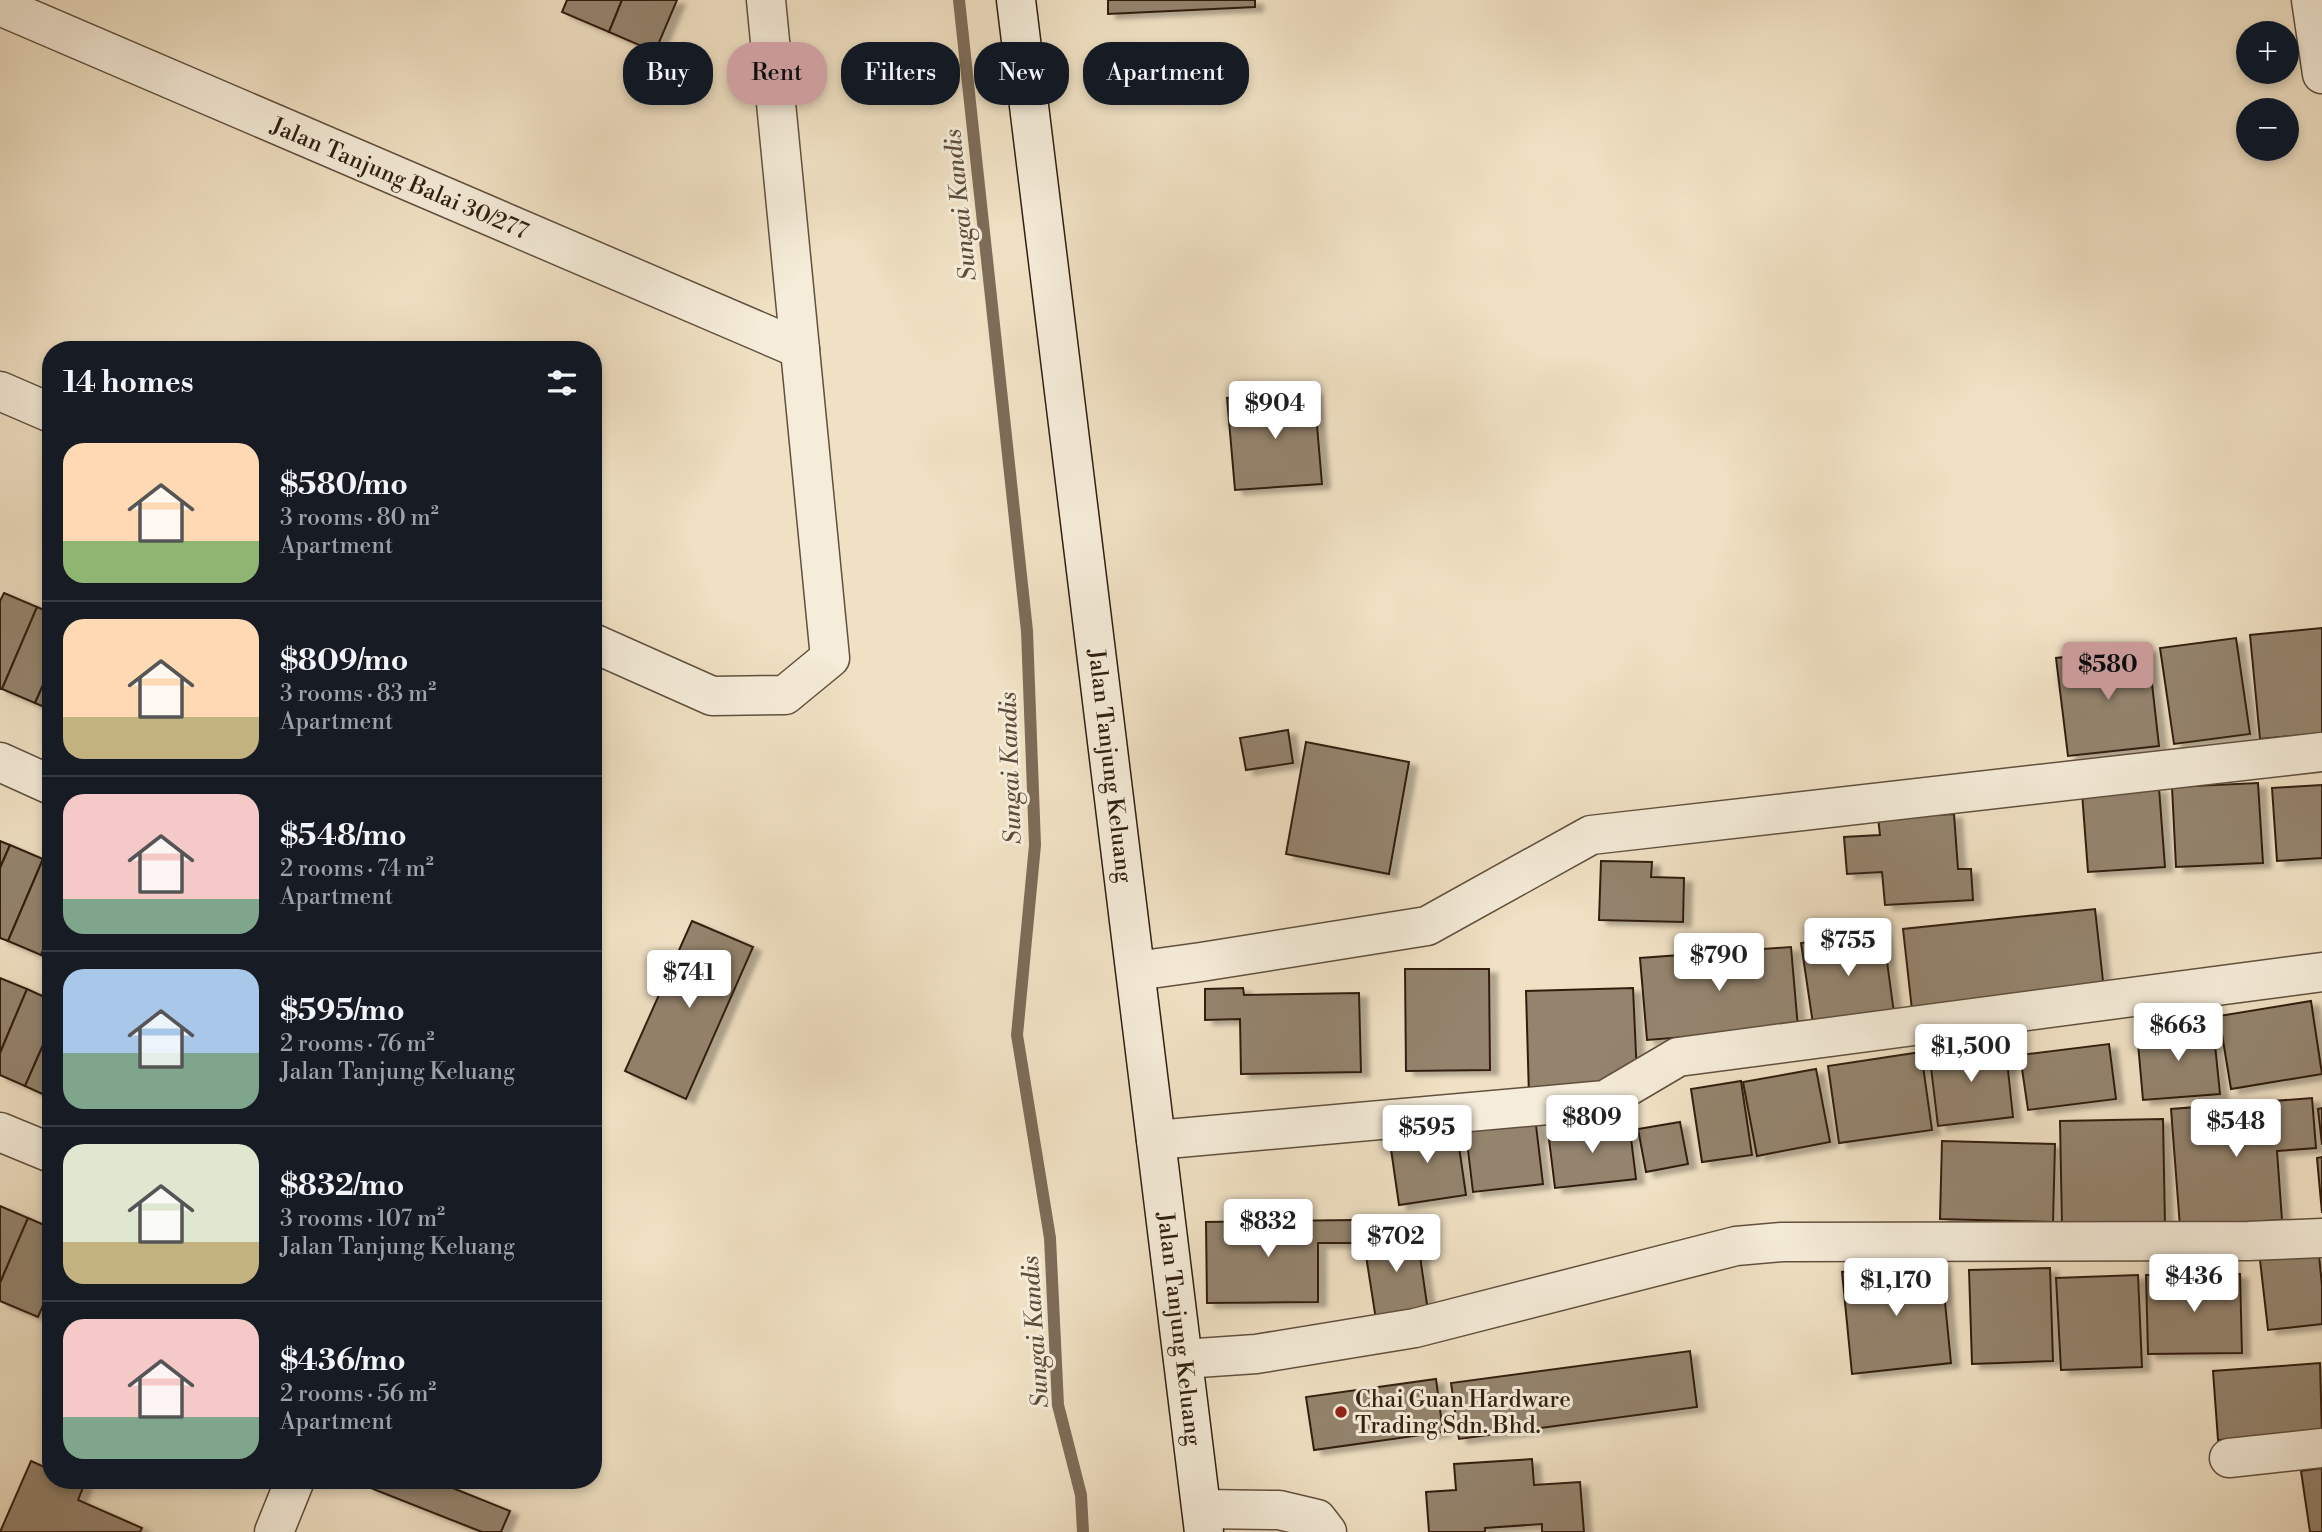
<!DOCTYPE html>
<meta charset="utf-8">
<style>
:root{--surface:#171b24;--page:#20242c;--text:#f1f3f6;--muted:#9ea1a6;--line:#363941;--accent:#c59692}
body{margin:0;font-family:"Libre Bodoni",serif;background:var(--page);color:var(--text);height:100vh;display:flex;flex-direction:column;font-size:26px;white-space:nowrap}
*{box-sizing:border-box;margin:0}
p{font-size:23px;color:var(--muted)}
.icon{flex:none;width:38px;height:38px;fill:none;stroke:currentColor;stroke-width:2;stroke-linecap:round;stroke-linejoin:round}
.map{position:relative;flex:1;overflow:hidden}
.panel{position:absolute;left:42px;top:341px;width:560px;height:1148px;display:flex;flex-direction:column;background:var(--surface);border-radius:28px;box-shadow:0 4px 10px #0003}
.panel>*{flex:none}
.guide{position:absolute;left:623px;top:42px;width:665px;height:63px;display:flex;gap:14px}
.buttons{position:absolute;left:2236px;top:21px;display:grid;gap:14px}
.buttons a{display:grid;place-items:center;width:63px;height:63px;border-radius:50%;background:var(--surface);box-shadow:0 4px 10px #0003;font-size:35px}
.price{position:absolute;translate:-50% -60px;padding:0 16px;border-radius:7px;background:#fff;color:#222;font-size:23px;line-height:46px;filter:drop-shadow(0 2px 4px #0008)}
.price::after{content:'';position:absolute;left:50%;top:42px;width:21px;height:16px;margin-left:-10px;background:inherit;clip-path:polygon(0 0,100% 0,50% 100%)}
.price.on{background:var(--accent);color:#111}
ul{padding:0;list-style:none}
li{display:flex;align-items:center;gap:21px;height:175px;padding:0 21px}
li+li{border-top:2px solid var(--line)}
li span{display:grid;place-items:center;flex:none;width:196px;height:140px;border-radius:21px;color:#555}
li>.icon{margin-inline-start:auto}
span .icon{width:84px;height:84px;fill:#fffc;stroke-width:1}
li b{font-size:30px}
h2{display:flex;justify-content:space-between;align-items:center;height:84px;padding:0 21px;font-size:30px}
.chip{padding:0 24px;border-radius:28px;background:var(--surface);box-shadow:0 4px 10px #0003;font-size:24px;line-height:63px}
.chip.on{background:var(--accent);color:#111}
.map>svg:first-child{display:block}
</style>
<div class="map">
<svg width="2322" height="1532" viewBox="0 0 2322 1532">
<defs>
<filter id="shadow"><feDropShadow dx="8" dy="4.5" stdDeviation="2" flood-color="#0004"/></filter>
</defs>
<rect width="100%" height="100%" fill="#f0e1c4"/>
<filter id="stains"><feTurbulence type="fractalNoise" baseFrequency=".00286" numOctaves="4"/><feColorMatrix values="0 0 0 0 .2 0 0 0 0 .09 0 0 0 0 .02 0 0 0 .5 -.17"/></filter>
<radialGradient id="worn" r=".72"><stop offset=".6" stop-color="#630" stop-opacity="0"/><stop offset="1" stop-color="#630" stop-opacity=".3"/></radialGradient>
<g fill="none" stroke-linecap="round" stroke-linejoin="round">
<polyline stroke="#7d6c58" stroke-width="12" points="959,0 1027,631 1035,845 1017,1035 1050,1238 1058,1405 1081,1495 1083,1532"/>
</g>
<g fill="#94846e" stroke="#311f11" stroke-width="2" filter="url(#shadow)">
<polygon points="567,0 622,0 609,32 562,12"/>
<polygon points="622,0 677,0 655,52 609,32"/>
<polygon points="1108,0 1255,0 1255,7 1108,14"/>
<polygon points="1314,391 1322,484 1235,490 1227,398"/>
<polygon points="4,593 37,607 2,689 0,689 0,601"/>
<polygon points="37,607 51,613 51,667 35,703 2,689"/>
<polygon points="2322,628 2322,733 2260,739 2250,635"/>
<polygon points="2236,638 2250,734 2174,744 2160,648"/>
<polygon points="2148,648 2159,746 2068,756 2056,658"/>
<polygon points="51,667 51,710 35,703"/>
<polygon points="1288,730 1293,763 1246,770 1240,738"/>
<polygon points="1306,742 1409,762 1389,874 1286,854"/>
<polygon points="2258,783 2263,863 2176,867 2172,787"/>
<polygon points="2322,785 2322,858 2277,861 2272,788"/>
<polygon points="2159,788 2165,867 2088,872 2082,793"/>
<polygon points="1954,814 1958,869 1971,869 1973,900 1885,905 1882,872 1847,874 1844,837 1880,835 1878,818"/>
<polygon points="0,841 10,845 0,868"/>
<polygon points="10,845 43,859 8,941 0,938 0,868"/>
<polygon points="43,859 51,862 51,933 41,955 8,941"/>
<polygon points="1601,861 1652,862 1651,877 1684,878 1683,922 1599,920"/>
<polygon points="2095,909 2104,990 1912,1010 1903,929"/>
<polygon points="692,921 753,947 686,1099 625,1071"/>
<polygon points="1883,932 1894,1013 1813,1024 1801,943"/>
<polygon points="51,933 51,959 41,955"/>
<polygon points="1791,947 1798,1028 1647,1040 1640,958"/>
<polygon points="1405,969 1489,969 1490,1070 1406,1071"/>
<polygon points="0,978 27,989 0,1053"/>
<polygon points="1243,988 1244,995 1359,993 1361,1072 1241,1074 1240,1019 1205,1020 1205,989"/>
<polygon points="1633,988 1637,1076 1529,1096 1526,991"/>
<polygon points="27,989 51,1000 51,1027 25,1086 0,1075 0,1053"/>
<polygon points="2311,1001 2322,1074 2231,1089 2219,1016"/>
<polygon points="2213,1025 2220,1094 2143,1100 2137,1032"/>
<polygon points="51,1027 51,1098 25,1086"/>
<polygon points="2005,1042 2013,1117 1938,1126 1929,1051"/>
<polygon points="2109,1044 2116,1099 2028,1110 2020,1055"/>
<polygon points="1921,1052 1932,1130 1839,1143 1828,1066"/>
<polygon points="1816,1069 1830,1142 1757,1156 1743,1082"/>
<polygon points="1741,1081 1752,1155 1702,1162 1691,1089"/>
<polygon points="2312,1098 2316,1148 2277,1151 2282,1220 2180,1227 2171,1109"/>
<polygon points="2322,1108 2322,1145 2318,1109"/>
<polygon points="1535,1117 1543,1184 1473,1192 1465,1125"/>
<polygon points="2163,1119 2165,1225 2062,1226 2060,1121"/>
<polygon points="1629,1122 1636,1179 1555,1188 1548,1131"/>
<polygon points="1680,1122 1688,1164 1646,1172 1638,1129"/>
<polygon points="1456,1126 1466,1195 1399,1205 1389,1135"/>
<polygon points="1942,1141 2055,1144 2053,1222 1940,1219"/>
<polygon points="2322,1157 2322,1213 2317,1158"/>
<polygon points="0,1206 28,1218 0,1283"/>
<polygon points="28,1218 51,1228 51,1287 38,1317 0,1301 0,1283"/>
<polygon points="1353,1220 1353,1243 1318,1243 1318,1302 1207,1303 1206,1222"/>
<polygon points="1415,1222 1429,1318 1377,1326 1362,1230"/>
<polygon points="2319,1255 2322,1286 2322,1324 2268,1330 2260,1260"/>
<polygon points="1941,1262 1951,1363 1852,1374 1842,1272"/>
<polygon points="2050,1268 2053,1361 1972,1364 1969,1270"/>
<polygon points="2240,1274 2242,1353 2148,1354 2146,1275"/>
<polygon points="2138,1275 2142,1367 2061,1370 2056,1278"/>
<polygon points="1690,1351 1697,1407 1459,1439 1451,1383"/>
<polygon points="2320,1363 2322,1437 2218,1440 2213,1371"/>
<polygon points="1436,1379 1443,1432 1314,1450 1306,1397"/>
<polygon points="1532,1459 1534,1485 1580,1482 1584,1532 1542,1532 1542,1524 1485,1528 1485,1532 1429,1532 1426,1492 1456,1490 1454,1464"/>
<polygon points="31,1461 51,1470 51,1480 75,1480 84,1485 78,1500 142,1528 140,1532 0,1532"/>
<polygon points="2322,1468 2322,1532 2310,1532 2301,1471"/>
<polygon points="371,1480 433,1480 510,1511 501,1532 482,1532 368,1487"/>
</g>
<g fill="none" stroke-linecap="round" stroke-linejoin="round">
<defs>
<g id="minor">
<polyline points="2311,0 2322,74"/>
<polyline points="0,6 800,349"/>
<polyline points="0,391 51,413"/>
<polyline points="593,643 712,696 785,695 830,658 766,0"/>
<polyline points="0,762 51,785"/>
<polyline points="1136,971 1201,962 1427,926 1591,835 2322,752"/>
<polyline points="0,1132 51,1153"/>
<polyline points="1156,1140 1605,1100 1678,1057 2322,972"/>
<polyline points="1183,1359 1256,1354 1415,1328 1736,1246 1782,1242 2248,1241 2322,1238"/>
<polyline points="2229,1458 2322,1448"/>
<polyline points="1202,1509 1279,1510 1317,1519 1327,1532"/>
<polyline points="274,1532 295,1480"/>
</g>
<polyline id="secondary" points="1016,0 1204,1532"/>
</defs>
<use href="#minor" stroke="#61503e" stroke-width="41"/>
<use href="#secondary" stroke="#311f11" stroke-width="41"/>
<use href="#minor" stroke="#f5ecd9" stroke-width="38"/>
<use href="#secondary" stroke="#f5ecd9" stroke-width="38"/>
</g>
<circle fill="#8f2418" stroke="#f5ecd9" stroke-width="2.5" cx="1341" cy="1412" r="7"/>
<g text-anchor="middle" stroke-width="6" stroke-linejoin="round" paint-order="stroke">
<g font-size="23" fill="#311f11" stroke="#f5ecd9">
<text transform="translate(400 178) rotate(23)" y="8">Jalan Tanjung Balai 30/277</text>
<text transform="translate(1111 766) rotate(83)" y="8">Jalan Tanjung Keluang</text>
<text transform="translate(1180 1329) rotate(83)" y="8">Jalan Tanjung Keluang</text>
</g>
<g font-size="23" fill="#311f11" stroke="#f5ecd9" text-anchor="start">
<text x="1355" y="1407">Chai Guan Hardware<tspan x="1355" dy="26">Trading Sdn. Bhd.</tspan></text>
</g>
<g font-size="24" font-style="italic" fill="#5d4c3a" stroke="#f5ecd9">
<text transform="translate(960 205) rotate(-96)" y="8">Sungai Kandis</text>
<text transform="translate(1010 768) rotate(-92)" y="8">Sungai Kandis</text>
<text transform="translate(1035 1332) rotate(-94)" y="8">Sungai Kandis</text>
</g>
</g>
<rect width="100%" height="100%" filter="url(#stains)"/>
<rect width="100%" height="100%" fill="url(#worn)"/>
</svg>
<div class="buttons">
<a>+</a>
<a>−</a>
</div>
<b class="price" style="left:1275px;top:441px">$904</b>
<b class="price on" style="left:2108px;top:702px">$580</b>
<b class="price" style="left:1848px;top:978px">$755</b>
<b class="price" style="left:1719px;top:993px">$790</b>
<b class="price" style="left:689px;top:1010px">$741</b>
<b class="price" style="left:2178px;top:1063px">$663</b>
<b class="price" style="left:1971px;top:1084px">$1,500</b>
<b class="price" style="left:1592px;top:1155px">$809</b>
<b class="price" style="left:2236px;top:1159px">$548</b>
<b class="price" style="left:1427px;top:1165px">$595</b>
<b class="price" style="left:1268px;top:1259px">$832</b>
<b class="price" style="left:1396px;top:1274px">$702</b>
<b class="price" style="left:2194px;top:1314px">$436</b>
<b class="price" style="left:1896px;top:1318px">$1,170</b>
<div class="guide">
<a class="chip">Buy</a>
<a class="chip on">Rent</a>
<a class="chip">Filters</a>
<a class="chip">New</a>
<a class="chip">Apartment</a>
</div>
<section class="panel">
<h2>14 homes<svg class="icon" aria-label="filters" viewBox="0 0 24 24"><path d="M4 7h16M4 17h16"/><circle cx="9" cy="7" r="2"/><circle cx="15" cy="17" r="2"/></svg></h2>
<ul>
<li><span style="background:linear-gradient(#ffd9b3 70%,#8fb573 0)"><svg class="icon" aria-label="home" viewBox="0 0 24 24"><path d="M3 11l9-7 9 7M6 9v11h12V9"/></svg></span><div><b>$580/mo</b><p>3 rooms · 80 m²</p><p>Apartment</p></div></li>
<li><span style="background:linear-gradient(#ffd9b3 70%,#c2b280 0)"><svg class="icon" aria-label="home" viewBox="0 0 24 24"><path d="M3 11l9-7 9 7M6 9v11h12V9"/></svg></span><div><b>$809/mo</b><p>3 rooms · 83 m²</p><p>Apartment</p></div></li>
<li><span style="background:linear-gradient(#f6c9c9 75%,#7fa58c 0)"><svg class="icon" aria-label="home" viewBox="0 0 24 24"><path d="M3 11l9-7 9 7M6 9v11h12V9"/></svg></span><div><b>$548/mo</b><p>2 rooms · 74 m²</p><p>Apartment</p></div></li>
<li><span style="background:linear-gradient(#a9c7e8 60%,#7fa58c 0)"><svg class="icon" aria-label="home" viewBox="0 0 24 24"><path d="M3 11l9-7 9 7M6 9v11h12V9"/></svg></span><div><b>$595/mo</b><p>2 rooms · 76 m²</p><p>Jalan Tanjung Keluang</p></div></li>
<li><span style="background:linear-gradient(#dfe7d0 70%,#c2b280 0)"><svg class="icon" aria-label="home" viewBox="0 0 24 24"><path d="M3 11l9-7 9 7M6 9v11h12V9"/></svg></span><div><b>$832/mo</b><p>3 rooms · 107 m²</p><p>Jalan Tanjung Keluang</p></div></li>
<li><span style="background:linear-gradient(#f6c9c9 70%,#7fa58c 0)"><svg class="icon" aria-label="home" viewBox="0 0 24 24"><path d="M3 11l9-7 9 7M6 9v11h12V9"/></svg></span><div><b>$436/mo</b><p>2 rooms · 56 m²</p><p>Apartment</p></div></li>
</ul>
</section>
</div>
